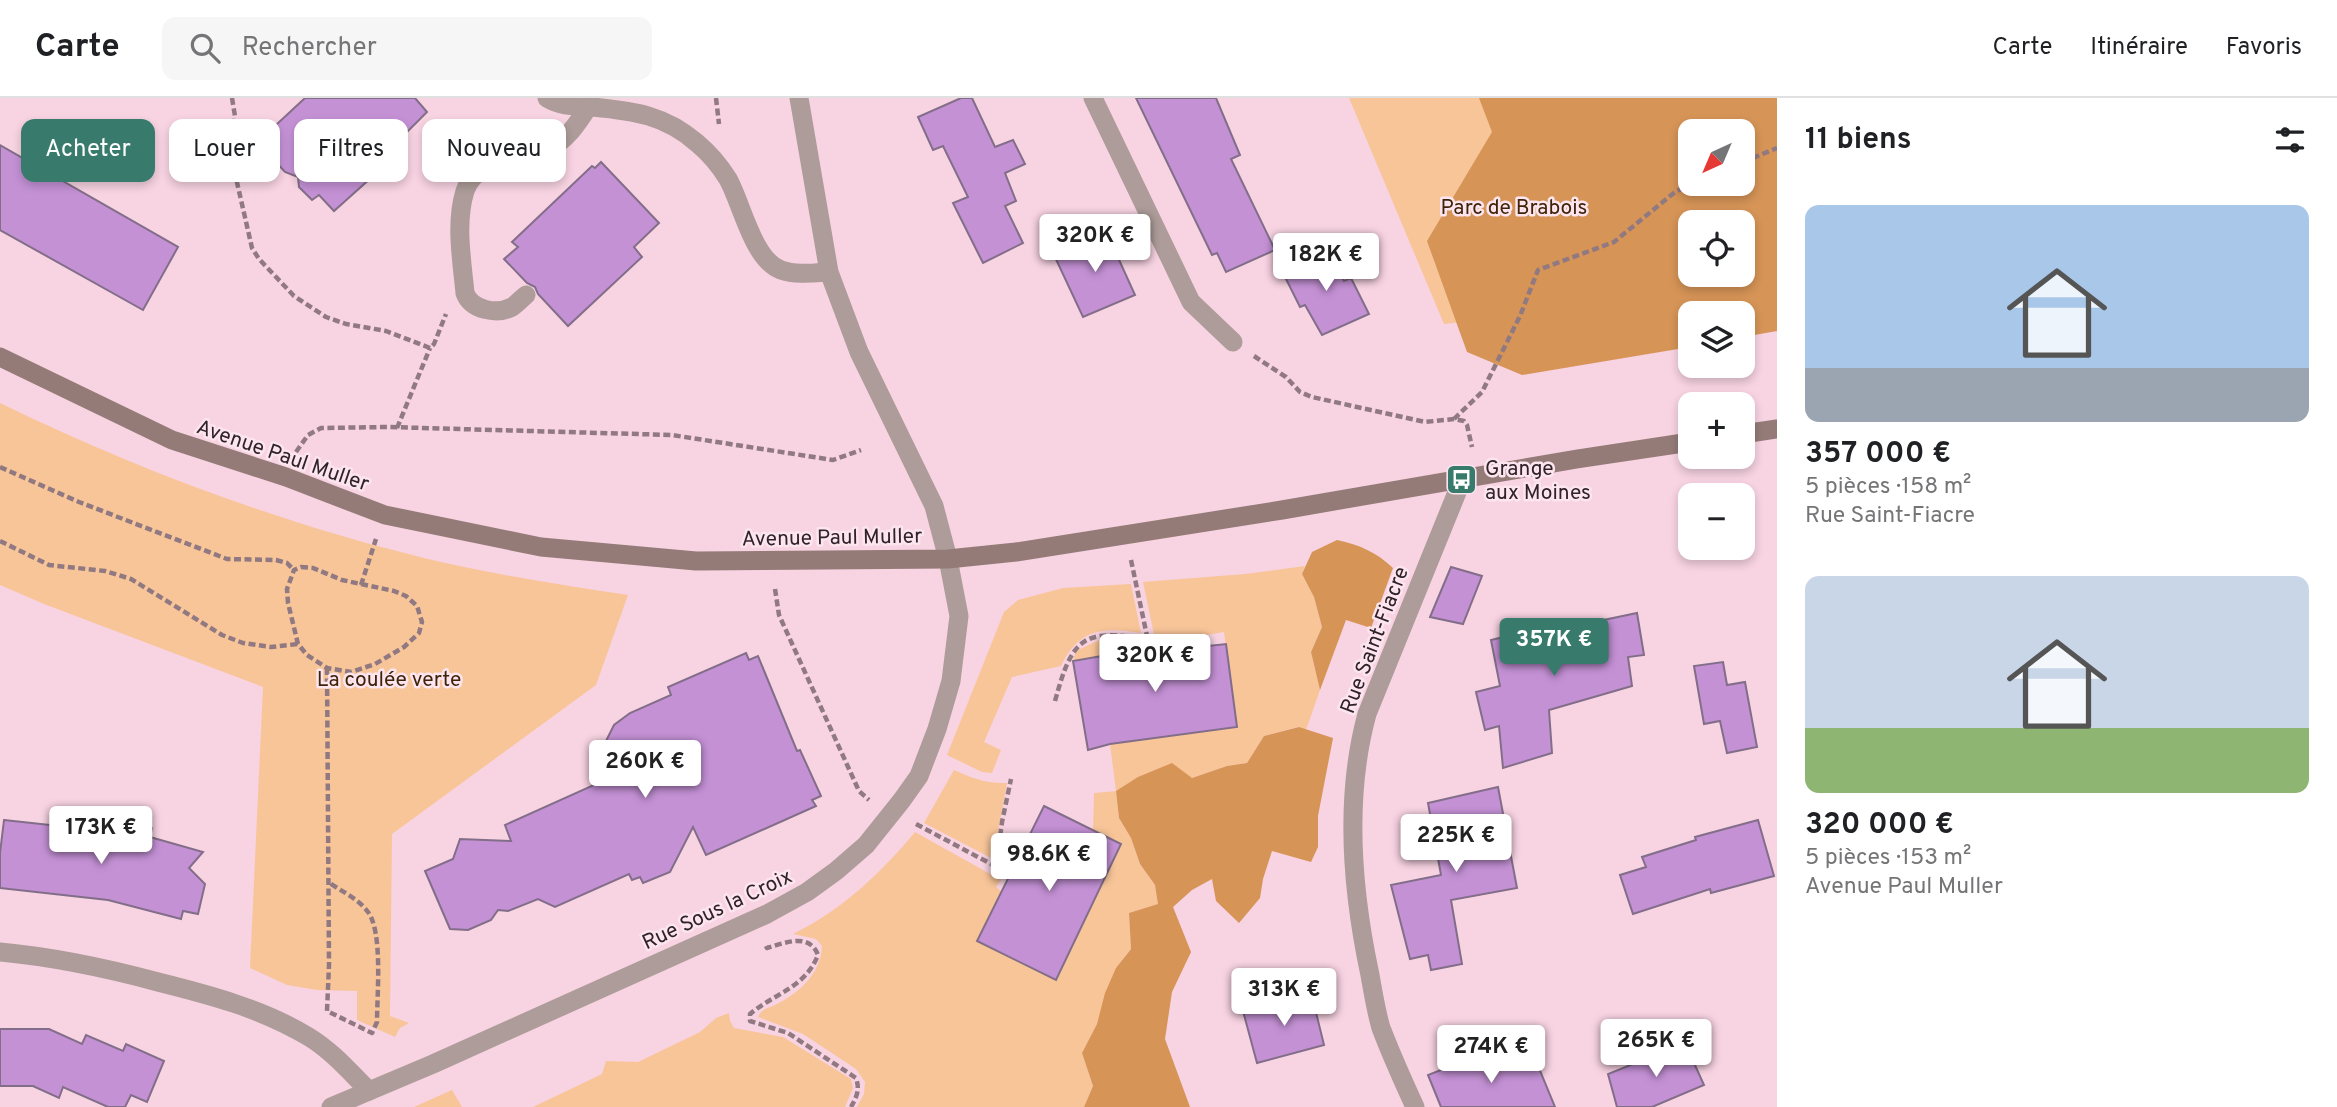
<!DOCTYPE html>
<html lang="fr">
<meta charset="utf-8">
<style>
:root{--surface:#fff;--page:#f6f6f6;--text:#202124;--muted:#757577;--line:#e0e0e0;--accent:#387b6d}
body{margin:0;font-family:Overpass,sans-serif;background:var(--page);color:var(--text);height:100vh;display:flex;flex-direction:column;font-size:26px;white-space:nowrap}
*{box-sizing:border-box;margin:0}
p{font-size:23px;color:var(--muted)}
.icon{flex:none;width:38px;height:38px;fill:none;stroke:currentColor;stroke-width:2;stroke-linecap:round;stroke-linejoin:round}
.map{position:relative;flex:1;overflow:hidden}
.side{display:flex;flex-direction:column;background:var(--surface);width:560px}
.side>*{flex:none}
.hud{position:absolute;left:21px;top:21px;width:665px;height:63px;display:flex;gap:14px}
.needle{width:46px;rotate:224deg}
.controls{position:absolute;left:1678px;top:21px;display:grid;gap:14px}
.controls a{display:grid;place-items:center;width:77px;height:77px;border-radius:14px;background:var(--surface);box-shadow:0 4px 10px #0003;font-size:35px}
.price{position:absolute;translate:-50% -60px;padding:0 16px;border-radius:7px;background:#fff;color:#222;font-size:23px;line-height:46px;filter:drop-shadow(0 2px 4px #0008)}
.price::after{content:'';position:absolute;left:50%;top:42px;width:21px;height:16px;margin-left:-10px;background:inherit;clip-path:polygon(0 0,100% 0,50% 100%)}
.price.active{background:var(--accent);color:#fff}
ul{padding:0;list-style:none}
li{display:grid;align-content:center;gap:14px;height:371px;padding:0 28px}
li span{display:grid;place-items:center;height:217px;border-radius:14px;color:#555}
li>.icon{margin-inline-start:auto}
span .icon{width:126px;height:126px;fill:#fffc;stroke-width:1}
li b{font-size:30px}
h2{display:flex;justify-content:space-between;align-items:center;height:84px;padding:0 28px;font-size:30px}
.chip{padding:0 24px;border-radius:14px;background:var(--surface);box-shadow:0 4px 10px #0003;font-size:24px;line-height:63px}
.chip.active{background:var(--accent);color:#fff}
header{display:flex;align-items:center;gap:42px;box-sizing:border-box;height:98px;padding:0 35px;background:var(--surface);border-bottom:2px solid var(--line)}
header strong{font-size:33px}
nav{display:flex;gap:38px;margin-inline-start:auto;font-size:24px}
.search{width:490px;height:63px;background:var(--page);display:flex;align-items:center;gap:18px;box-sizing:border-box;padding:0 24px;border-radius:14px;color:var(--muted);font-size:26px}
main{display:flex;flex:1;min-height:0}
.map>svg:first-child{display:block}
</style>
<header>
<strong>Carte</strong>
<div class="search"><svg class="icon" aria-label="search" viewBox="0 0 24 24"><circle cx="10" cy="10" r="6"/><path d="M15 15l6 6"/></svg>Rechercher</div>
<nav><a>Carte</a><a>Itinéraire</a><a>Favoris</a></nav>
</header>
<main>
<div class="map">
<svg width="1777" height="1009" viewBox="0 0 1777 1009">
<rect width="100%" height="100%" fill="#f8d3e2"/>
<g fill="#f8c599" fill-rule="evenodd">
<path d="M1349,0H1777V188L1444,226ZM1690,33H1743V86H1690ZM1690,124H1743V177H1690Z"/>
<path d="M0,305C133,370 280,425 424,460C491,476 560,487 628,497L596,587L392,736L390,918L409,925L400,930L395,939L357,922V893L317,892L287,887L250,870L263,589L44,506L0,487Z"/>
<path d="M1305,468L1302,476L1314,499L1322,529L1311,554L1320,592L1306,632L1298,629L1264,638L1247,665L1227,668L1192,680L1116,693L1119,720L1131,740L1140,766L1155,787L1159,806L1129,815L1131,851C1108,877 1108,895 1097,926C1093,936 1087,945 1082,955L1093,988L1084,1009H857L864,996L865,984L856,971L803,936L758,919C761,911 768,910 775,907C799,895 821,876 822,848L816,841L793,836C842,812 881,775 915,734L1001,782L996,789L1002,794L1056,882L1121,747L1093,732L1094,695L1116,693L1110,646L1236,629L1224,534L1156,546L1143,484L1245,476Z"/>
<path d="M1131,486L1141,535C1104,529 1079,530 1061,568L1012,579L984,644L1001,652L992,675L982,674L947,657L1004,514L1018,502L1063,490Z"/>
<polygon points="1099,542 1121,542 1140,545 1142,551 1073,563 1076,553"/>
<path d="M954,672C972,680 987,686 1007,685L993,761L924,725Z"/>
<polygon points="729,915 730,923 734,930 783,939 851,981 853,990 845,1009 533,1009 602,976 606,963 638,964 700,934 716,920"/>
<polygon points="452,992 462,1009 414,1009"/>
</g>
<g fill="#d69457" fill-rule="evenodd">
<path d="M1479,0H1777V233L1743,239V215H1690V249L1522,277L1467,254L1427,143L1492,34ZM1690,33H1743V86H1690ZM1690,124H1743V177H1690Z"/>
<path d="M1337,442C1360,447 1376,454 1393,470L1371,530L1346,522L1320,592L1311,554L1322,529L1314,499L1302,476L1312,454Z"/>
<polygon points="1299,629 1333,640 1318,718 1318,749 1311,764 1272,753 1263,781 1260,800 1239,825 1216,803 1212,781 1192,792 1173,809 1191,854 1172,894 1165,941 1190,1009 1084,1009 1093,988 1082,955 1097,926 1105,895 1116,870 1131,851 1129,815 1158,806 1155,787 1140,766 1131,740 1119,720 1116,693 1138,679 1172,665 1192,680 1227,668 1247,665 1264,638"/>
</g>
<g fill="#c491d5" stroke="#826e88" stroke-width="2">
<polygon points="305,0 415,0 427,14 406,35 392,61 334,113 319,97 312,102 299,89 298,79 285,74 274,62 279,55 263,39"/>
<polygon points="961,0 972,0 995,49 1013,42 1025,66 1005,75 1016,103 1005,108 1023,145 983,165 953,105 968,99 943,48 933,52 918,19"/>
<polygon points="1136,0 1216,0 1240,57 1231,61 1275,152 1226,174 1217,155 1212,157"/>
<polygon points="0,47 178,149 143,212 0,132"/>
<polygon points="601,64 659,125 634,149 642,159 568,228 538,196 535,189 527,185 504,161 518,149 512,144 592,68 595,70"/>
<polygon points="1106,133 1135,197 1083,219 1054,157"/>
<polygon points="1329,152 1344,183 1351,180 1369,216 1322,237 1305,207 1300,209 1283,175"/>
<polygon points="1451,469 1482,478 1463,526 1430,519"/>
<polygon points="1637,515 1644,557 1628,559 1632,588 1549,612 1552,655 1503,670 1499,628 1485,632 1476,594 1500,588 1491,542 1569,523 1570,529"/>
<polygon points="1226,546 1237,629 1110,646 1088,652 1073,563 1142,551 1143,555"/>
<polygon points="746,555 749,562 758,558 797,653 800,652 821,698 812,702 816,708 706,757 693,729 670,774 643,785 640,779 632,782 629,776 555,809 538,801 508,813 498,812 491,822 468,832 450,831 425,773 453,761 460,741 511,743 505,727 603,683 601,664 604,647 614,627 630,615 671,597 668,589"/>
<polygon points="1723,564 1727,587 1745,584 1757,649 1727,655 1720,623 1704,626 1694,568"/>
<polygon points="1498,689 1517,790 1451,802 1462,866 1431,872 1428,857 1410,861 1391,787 1441,777 1428,705"/>
<polygon points="1044,708 1121,746 1056,882 977,843"/>
<polygon points="4,722 105,733 107,725 152,730 150,739 203,754 189,770 205,786 198,816 183,813 181,821 108,802 0,790 0,755"/>
<polygon points="1758,722 1774,778 1711,795 1710,791 1633,816 1620,777 1646,769 1642,759 1696,742 1695,739"/>
<polygon points="1311,894 1324,947 1257,965 1243,913"/>
<polygon points="0,931 49,931 82,946 86,937 123,953 126,946 164,963 147,1004 131,997 125,1009 108,1009 63,989 59,1000 33,988 0,988"/>
<polygon points="1685,945 1704,987 1652,1009 1617,1009 1608,976"/>
<polygon points="1484,955 1492,973 1534,958 1555,1009 1441,1009 1428,977"/>
</g>
<g fill="none" stroke-linecap="round" stroke-linejoin="round">
<g stroke="#917982" stroke-width="4.5" stroke-dasharray="7 3.5" stroke-linecap="butt">
<polyline points="232,0 235,18 231,58 252,150 259,161 294,198 326,219 346,226 386,233 430,250 434,246 446,216"/>
<polyline points="716,0 719,26"/>
<polyline points="1743,64 1777,50"/>
<polyline points="1254,258 1286,279 1300,294 1312,299 1425,324 1454,321 1464,323 1467,327 1472,349"/>
<polyline points="1454,321 1482,294 1520,218 1538,172 1614,144 1675,94 1691,86"/>
<polyline points="397,330 430,250"/>
<polyline points="296,354 308,337 321,330 388,329 672,337 833,362 861,352"/>
<polyline points="0,369 79,404 227,461 276,462 287,465 294,472"/>
<polyline points="0,443 49,467 105,473 131,481 222,537 243,545 271,549 298,546"/>
<polyline points="1131,462 1151,557"/>
<polygon points="301,469 313,470 342,482 394,493 406,498 417,508 422,524 419,535 404,549 375,566 351,574 327,570 307,557 298,546 288,505 287,491 294,472"/>
<polyline points="361,487 376,441"/>
<polyline points="775,491 779,517 859,693 869,702"/>
<path d="M327,570L329,867L327,913L372,935L377,924C377,897 383,834 368,814C359,801 341,793 328,784"/>
<path d="M1055,603C1072,541 1082,529 1148,542"/>
<polyline points="916,726 1008,775"/>
<polyline points="996,769 1002,724 1011,681"/>
<path d="M766,848L767,850C785,845 809,834 818,857C805,890 775,895 750,916V923L788,935L856,980C860,992 857,998 851,1009"/>
</g>
<g stroke="#ad9c99" stroke-width="19">
<path d="M547,0C562,9 576,8 593,9C634,13 665,17 697,45C709,55 720,68 728,81C742,106 753,162 781,172C795,177 813,175 829,174"/>
<polyline points="1093,0 1191,204 1233,244"/>
<path d="M526,197C522,200 517,206 512,209C497,217 471,212 465,195C462,163 455,125 465,93C476,60 522,63 548,51C566,43 578,25 588,9"/>
<path d="M0,854C54,859 106,870 158,884C210,897 263,911 309,939C332,953 350,974 369,993"/>
<polyline points="331,1009 433,966 767,816 807,794 836,773 866,747 902,702 919,678 937,631 951,583 959,518 948,461 934,408 859,254 829,174 799,0"/>
<path d="M1415,1009C1403,983 1391,956 1381,930C1376,913 1373,894 1370,877C1352,793 1344,700 1367,616L1462,382"/>
</g>
<g stroke="#947b78" stroke-width="19">
<polyline points="0,259 172,342 286,379 385,417 541,449 696,463 948,461 1016,454 1282,412 1577,361 1690,344"/>
<polyline points="1743,336 1777,331"/>
</g>
</g>
<defs>
<symbol id="bus-square" viewBox="-11 -11 22 22"><rect x="-9" y="-9" width="18" height="18" rx="4" fill="#387b6d" stroke="#fce5ee"/><path d="M-5-6H5V4H4V6H2V4H-2V6H-4V4H-5ZM-3.5-4V0h7V-4ZM-3.5 1.2v1.5H-2V1.2ZM2 1.2v1.5H3.5V1.2Z" fill="#fff"/></symbol>
</defs>
<g fill-rule="evenodd">
<use href="#bus-square" x="1444" y="364" width="35" height="35"/>
</g>
<g text-anchor="middle" stroke-width="5" stroke-linejoin="round" paint-order="stroke">
<g font-size="21" fill="#3e2308" stroke="#fce5ee">
<text x="1514" y="116">Parc de Brabois</text>
<text x="389" y="588">La coulée verte</text>
</g>
<g font-size="21" fill="#302328" stroke="#fce5ee">
<text transform="translate(283 357) rotate(19)" y="7">Avenue Paul Muller</text>
<text transform="translate(832 439) rotate(-1)" y="7">Avenue Paul Muller</text>
<text transform="translate(1374 542) rotate(-69)" y="7">Rue Saint-Fiacre</text>
<text transform="translate(717 811) rotate(-25)" y="7">Rue Sous la Croix</text>
</g>
<g font-size="21" fill="#302328" stroke="#fce5ee" text-anchor="start">
<text x="1485" y="377">Grange<tspan x="1485" dy="24">aux Moines</tspan></text>
</g>
</g>
</svg>
<div class="controls">
<a><svg class="needle" viewBox="-14 -14 28 28"><path d="M0-13l5 13h-10z" fill="#e53935"/><path d="M0 13l5-13h-10z" fill="#757577"/></svg></a>
<a><svg class="icon" aria-label="locate" viewBox="0 0 24 24"><circle cx="12" cy="12" r="6"/><path d="M12 2v4M12 18v4M2 12h4M18 12h4"/></svg></a>
<a><svg class="icon" aria-label="layers" viewBox="0 0 24 24"><path d="M12 4l9 5-9 5-9-5zM3 14l9 5 9-5"/></svg></a>
<a>+</a>
<a>−</a>
</div>
<b class="price" style="left:1095px;top:176px">320K €</b>
<b class="price" style="left:1326px;top:195px">182K €</b>
<b class="price active" style="left:1554px;top:580px">357K €</b>
<b class="price" style="left:1155px;top:596px">320K €</b>
<b class="price" style="left:645px;top:702px">260K €</b>
<b class="price" style="left:101px;top:768px">173K €</b>
<b class="price" style="left:1456px;top:776px">225K €</b>
<b class="price" style="left:1049px;top:795px">98.6K €</b>
<b class="price" style="left:1284px;top:930px">313K €</b>
<b class="price" style="left:1656px;top:981px">265K €</b>
<b class="price" style="left:1491px;top:987px">274K €</b>
<div class="hud">
<a class="chip active">Acheter</a>
<a class="chip">Louer</a>
<a class="chip">Filtres</a>
<a class="chip">Nouveau</a>
</div>
</div>
<section class="side">
<h2>11 biens<svg class="icon" aria-label="filters" viewBox="0 0 24 24"><path d="M4 7h16M4 17h16"/><circle cx="9" cy="7" r="2"/><circle cx="15" cy="17" r="2"/></svg></h2>
<ul>
<li><span style="background:linear-gradient(#a9c7e8 75%,#9aa5b1 0)"><svg class="icon" aria-label="home" viewBox="0 0 24 24"><path d="M3 11l9-7 9 7M6 9v11h12V9"/></svg></span><div><b>357 000 €</b><p>5 pièces · 158 m²</p><p>Rue Saint-Fiacre</p></div></li>
<li><span style="background:linear-gradient(#c9d6e8 70%,#8fb573 0)"><svg class="icon" aria-label="home" viewBox="0 0 24 24"><path d="M3 11l9-7 9 7M6 9v11h12V9"/></svg></span><div><b>320 000 €</b><p>5 pièces · 153 m²</p><p>Avenue Paul Muller</p></div></li>
</ul>
</section>
</main>
